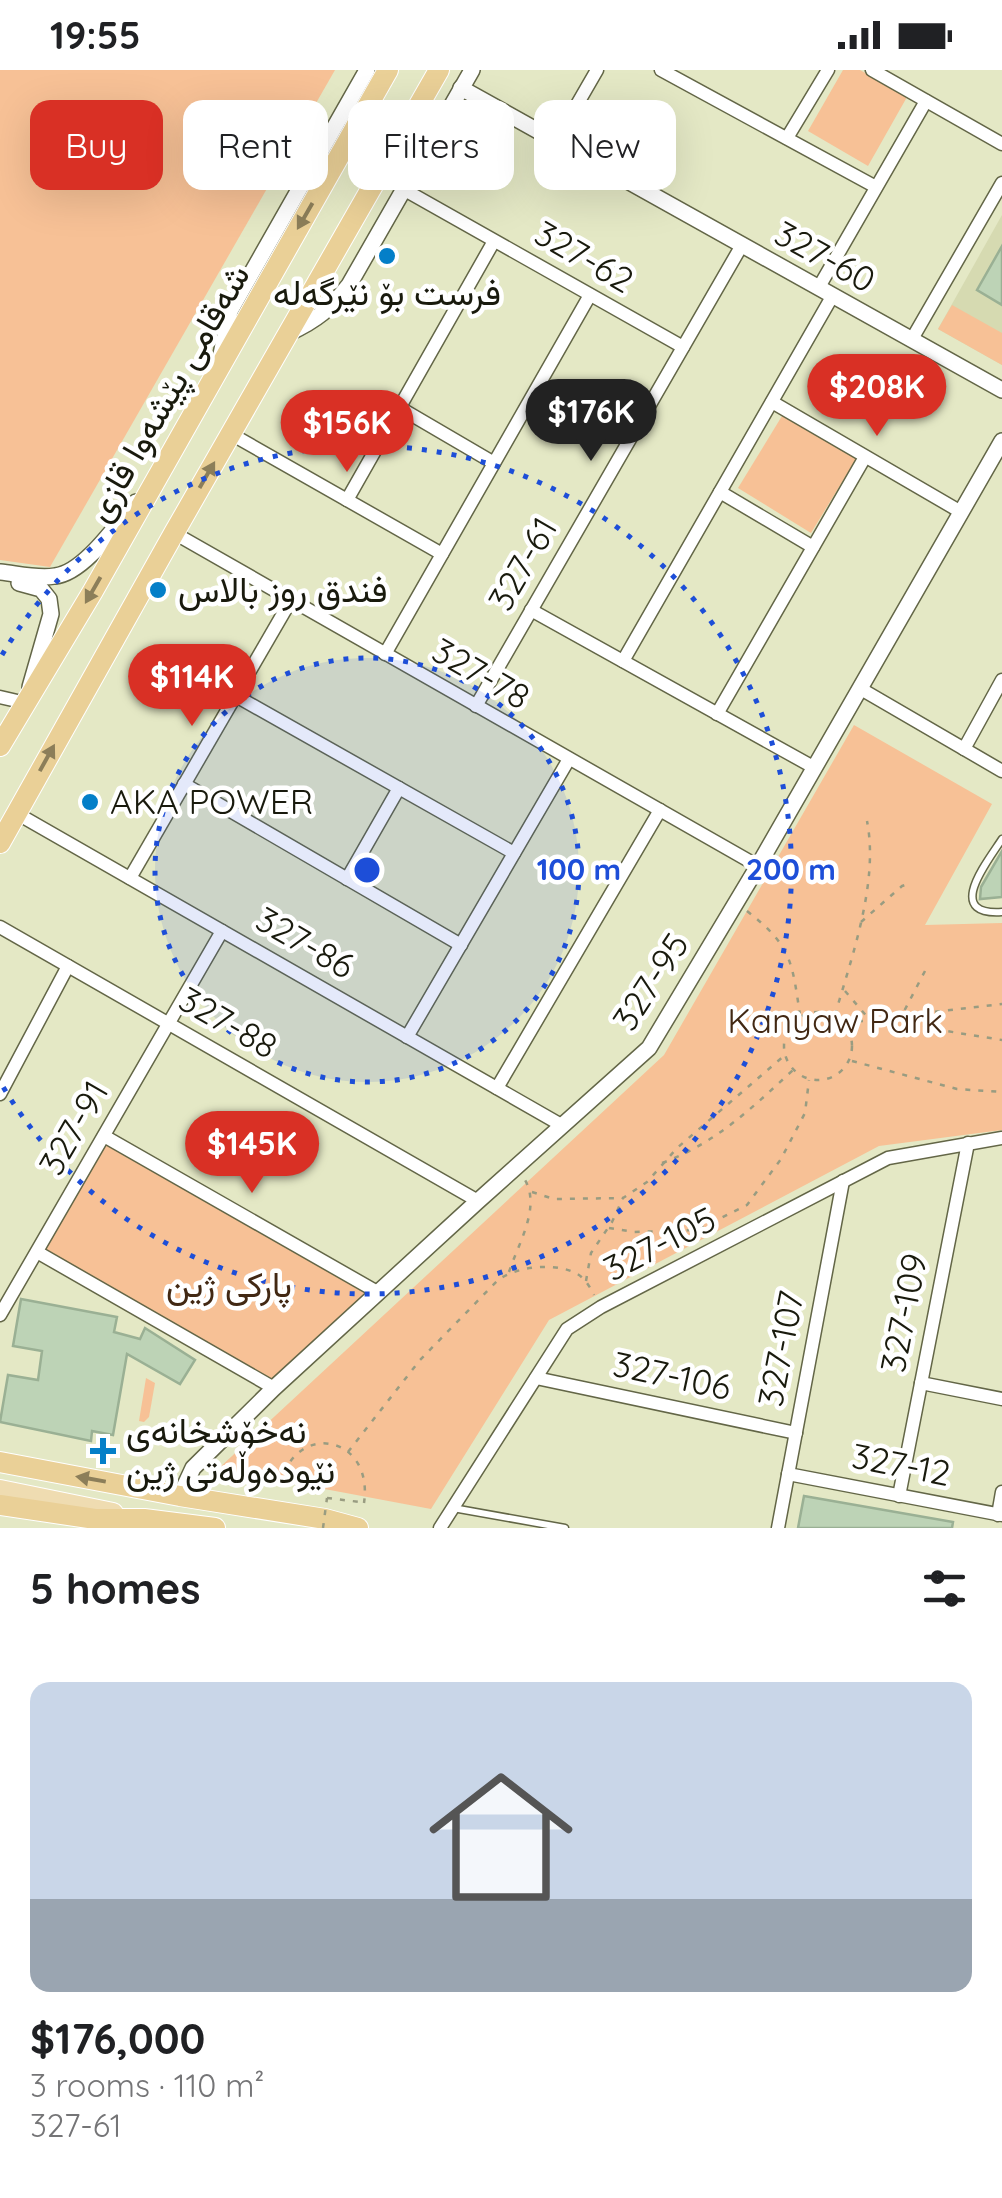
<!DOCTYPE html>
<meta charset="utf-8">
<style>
:root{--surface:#fff;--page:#f2f2f2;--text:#202124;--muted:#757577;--line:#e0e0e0;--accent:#d93025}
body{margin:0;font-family:Quicksand,Vazirmatn,sans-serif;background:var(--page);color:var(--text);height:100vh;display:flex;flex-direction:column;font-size:38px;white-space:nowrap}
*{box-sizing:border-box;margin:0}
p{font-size:32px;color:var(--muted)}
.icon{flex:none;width:55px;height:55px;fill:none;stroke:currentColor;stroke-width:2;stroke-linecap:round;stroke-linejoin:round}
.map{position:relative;height:1458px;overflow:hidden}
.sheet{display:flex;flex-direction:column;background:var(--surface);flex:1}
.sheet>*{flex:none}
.banner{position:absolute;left:30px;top:30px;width:942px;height:90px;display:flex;gap:20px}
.price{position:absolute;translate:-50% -85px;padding:0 22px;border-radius:35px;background:var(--accent);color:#fff;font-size:32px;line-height:65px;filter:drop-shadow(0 2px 5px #0008)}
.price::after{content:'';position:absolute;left:50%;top:60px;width:30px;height:22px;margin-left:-15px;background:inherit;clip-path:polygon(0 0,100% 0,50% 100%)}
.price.selected{background:#222;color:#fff}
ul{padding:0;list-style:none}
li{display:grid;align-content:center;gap:20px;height:530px;padding:0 30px}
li+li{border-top:2px solid var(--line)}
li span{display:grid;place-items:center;height:310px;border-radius:20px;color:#555}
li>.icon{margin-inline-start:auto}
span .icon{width:180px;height:180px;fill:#fffc;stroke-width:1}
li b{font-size:42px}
h2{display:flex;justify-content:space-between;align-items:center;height:120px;padding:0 30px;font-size:42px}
.chip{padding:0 35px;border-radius:20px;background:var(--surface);box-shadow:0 10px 40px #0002;font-size:35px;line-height:90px}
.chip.selected{background:var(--accent);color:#fff}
.status{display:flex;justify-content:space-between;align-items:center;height:70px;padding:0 50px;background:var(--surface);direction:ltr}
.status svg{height:28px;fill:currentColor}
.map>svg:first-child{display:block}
</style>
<div class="status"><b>19:55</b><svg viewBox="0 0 49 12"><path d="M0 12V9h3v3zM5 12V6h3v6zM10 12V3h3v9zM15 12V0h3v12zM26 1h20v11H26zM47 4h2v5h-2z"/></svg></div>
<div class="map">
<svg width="1002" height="1458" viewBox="0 0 1002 1458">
<rect width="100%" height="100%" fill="#e4e8c5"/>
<polygon fill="#d6dab1" points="1002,145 1002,295 938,259"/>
<g fill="#f7c196">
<polygon points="0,0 335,0 50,497 0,490"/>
<polygon points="843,0 860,0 907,27 868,96 808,61"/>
<polygon points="952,235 1002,263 1002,295 938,259"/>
<polygon points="785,341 858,386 811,463 738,418"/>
<polygon points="854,655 992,734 925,855 1002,853 1002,1060 879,1076 549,1250 431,1439 218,1399 664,985"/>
<polygon points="105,1072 370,1222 271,1311 43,1181"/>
<polygon points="146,1308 155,1313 149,1347 144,1352 139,1351"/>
</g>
<g fill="#bdd3b6" stroke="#9ab094" stroke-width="2.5">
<polygon points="1002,176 1002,235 977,220"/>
<polygon points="1002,781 1002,827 980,829 981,817"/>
<polygon points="21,1229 117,1247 114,1262 140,1269 145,1258 195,1290 180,1314 127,1284 113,1365 92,1361 91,1371 0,1352 8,1305 38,1310 42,1281 13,1276"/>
<polygon points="804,1426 953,1452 952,1458 798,1458"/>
</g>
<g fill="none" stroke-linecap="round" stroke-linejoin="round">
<defs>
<g id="service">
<path d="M1002,769C988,791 943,846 1002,842"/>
<polyline points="453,1438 565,1458"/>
</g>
<g id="minor">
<polyline points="661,0 876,117"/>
<polyline points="872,0 1002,74"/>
<polyline points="787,68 828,0"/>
<polyline points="556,71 597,0"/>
<polyline points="403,119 683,277"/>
<polyline points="819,217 926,31"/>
<polyline points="912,269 1002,113"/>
<polyline points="772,332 961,442"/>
<polyline points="400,338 494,393"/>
<polyline points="231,364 442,484"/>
<polyline points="720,422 813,477"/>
<polyline points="347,430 494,171"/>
<polyline points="174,463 758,796"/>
<polyline points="531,540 815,698"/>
<polyline points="385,584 590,225"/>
<polyline points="623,591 833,225"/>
<polyline points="861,619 1002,701"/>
<polyline points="236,626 514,783"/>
<polyline points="0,627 26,633"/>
<polyline points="476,636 742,175"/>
<polyline points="717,644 865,387"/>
<polyline points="964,679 1002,610"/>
<polyline points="184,714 461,875"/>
<polyline points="16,743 563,1056"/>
<polyline points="130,808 291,530"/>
<polyline points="347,809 399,718"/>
<polyline points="0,857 478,1131"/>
<polyline points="407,967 569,689"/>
<polyline points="497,1018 660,740"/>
<polyline points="0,1024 68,896"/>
<polyline points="104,1066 379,1223"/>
<polyline points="37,1182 274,1318"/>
<polyline points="0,1245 222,861"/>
<polyline points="536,1308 796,1363"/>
<polyline points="921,1313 1002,1329"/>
<polyline points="788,1404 1002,1445"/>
<polyline points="899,1426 968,1073"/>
<polyline points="998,1445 1002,1422"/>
<polyline points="440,1458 567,1259 601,1237 888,1088 1002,1068"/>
<polyline points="778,1458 843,1111"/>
</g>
<g id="tertiary">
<polyline points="461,18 1002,320"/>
<path d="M289,263C317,250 330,239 349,215L472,0"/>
<polyline points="220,289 230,241 367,0"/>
<path d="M0,502C18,504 38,509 55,506C84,503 117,454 136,432"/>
<polyline points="19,513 41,519 49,529 51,544 30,617"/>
<polyline points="180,1426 193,1398 274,1318 478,1131 649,978 758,796 1002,371"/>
</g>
<polyline id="primary" points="0,1420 113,1443"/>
<g id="trunk">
<path d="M356,56C390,60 373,89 366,109"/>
<polyline points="0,676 93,521 388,0"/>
<polyline points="0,773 174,463 439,0"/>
<polyline points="0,1392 180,1426 325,1449 358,1458"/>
<polyline points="0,1435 95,1449 144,1449 215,1458"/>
</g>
</defs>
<use href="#service" stroke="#636647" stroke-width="9"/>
<use href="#minor" stroke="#636647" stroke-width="15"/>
<use href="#tertiary" stroke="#636647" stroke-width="18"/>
<use href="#primary" stroke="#fff" stroke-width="22"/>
<use href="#trunk" stroke="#fff" stroke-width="22"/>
<g stroke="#999c81" stroke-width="2.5" stroke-dasharray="5 8" stroke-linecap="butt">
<path d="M747,841C792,876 792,892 800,945"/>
<polyline points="861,852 902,816 911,813"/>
<polyline points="925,901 900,949 940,960 1002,970"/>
<polyline points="845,921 869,949"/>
<circle cx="818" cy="976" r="34"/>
<path d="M835,945C852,886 879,812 867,751"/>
<polyline points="845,952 900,949 916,944 1002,934"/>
<polyline points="852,991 957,1019 1002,1022"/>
<path d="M662,1093C715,1074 753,1037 793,1000"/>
<polyline points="532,1122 554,1129 623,1128"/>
<polyline points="609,1158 634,1162 697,1160 747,1135 781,1089 805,1043 809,1010"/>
<path d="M509,1202C518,1174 541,1138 525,1110"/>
<polyline points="586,1211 591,1183 612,1152 623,1128 647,1112 677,1078 785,985"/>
<path d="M348,1382L420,1290L498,1210C516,1197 549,1193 571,1201C583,1205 589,1215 594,1225"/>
<path d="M280,1415C295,1350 374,1365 364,1433"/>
<polyline points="327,1428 360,1432"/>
</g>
<use href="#service" stroke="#fff" stroke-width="6"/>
<use href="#minor" stroke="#fff" stroke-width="12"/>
<use href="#tertiary" stroke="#fff" stroke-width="15"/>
<use href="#primary" stroke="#efdcb1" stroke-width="20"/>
<use href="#trunk" stroke="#ead097" stroke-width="20"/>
<polyline stroke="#999c81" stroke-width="2.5" stroke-dasharray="5 8" stroke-linecap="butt" points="323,1458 327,1428"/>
</g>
<defs><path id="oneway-solid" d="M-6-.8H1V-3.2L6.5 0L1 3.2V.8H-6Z" transform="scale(2.5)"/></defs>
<g fill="#8c7e59">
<use href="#oneway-solid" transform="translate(305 146) rotate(120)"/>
<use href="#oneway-solid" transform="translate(207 405) rotate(-60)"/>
<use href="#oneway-solid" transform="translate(93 520) rotate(120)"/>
<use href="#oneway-solid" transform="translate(47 688) rotate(-61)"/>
<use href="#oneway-solid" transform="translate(91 1409) rotate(-170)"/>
</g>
<circle cx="367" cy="800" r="212" fill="#1d4ed8" fill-opacity=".12"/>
<g fill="none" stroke="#1d4ed8" stroke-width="5" stroke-dasharray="5 10">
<circle cx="367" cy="800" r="212"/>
<path d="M2 585A424 424 0 1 1 2 1015"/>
</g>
<g fill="#047fc8" stroke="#fff" stroke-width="4">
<circle cx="387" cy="186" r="10"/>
<circle cx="158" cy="520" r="10"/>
<circle cx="90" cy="732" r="10"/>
<path d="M98 1366h10v10h10v10h-10v10h-10v-10h-10v-10h10z"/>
</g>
<g text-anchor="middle" stroke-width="9" stroke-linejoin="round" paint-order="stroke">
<g font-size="35" fill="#191a0d" stroke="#fff">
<text transform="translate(584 187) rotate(30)" y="12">327-62</text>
<text transform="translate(825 187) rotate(29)" y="12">327-60</text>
<text transform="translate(168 323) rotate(-60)" y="12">شەقامی پێشەوا قازی</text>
<text transform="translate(523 494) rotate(-60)" y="12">327-61</text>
<text transform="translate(481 604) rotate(30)" y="12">327-78</text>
<text transform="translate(305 873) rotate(30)" y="12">327-86</text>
<text transform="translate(651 912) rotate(-57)" y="12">327-95</text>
<text transform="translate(228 953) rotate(30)" y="12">327-88</text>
<text transform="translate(74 1058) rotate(-60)" y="12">327-91</text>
<text transform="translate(660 1174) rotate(-27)" y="12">327-105</text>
<text transform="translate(904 1243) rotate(-79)" y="12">327-109</text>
<text transform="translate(781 1279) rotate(-79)" y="12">327-107</text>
<text transform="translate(672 1306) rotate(12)" y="12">327-106</text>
<text transform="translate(901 1395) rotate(11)" y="12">327-12</text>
</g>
<g font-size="35" fill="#191a0d" stroke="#fff" text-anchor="start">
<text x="387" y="235" text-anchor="middle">فرست بۆ نێرگەلە</text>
<text x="178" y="532">فندق روز بالاس</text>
<text x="110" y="744">AKA POWER</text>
<text x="126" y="1373">نەخۆشخانەی<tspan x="126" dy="40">نێودەوڵەتی ژین</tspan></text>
</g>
<g font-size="35" fill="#422813" stroke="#fff">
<text x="835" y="963">Kanyaw Park</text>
<text x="229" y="1227">پارکی ژین</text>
</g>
</g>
<circle cx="367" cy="800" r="15" fill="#1d4ed8" stroke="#fff" stroke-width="5"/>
<g font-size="30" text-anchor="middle" font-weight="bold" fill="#1d4ed8" stroke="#fff" stroke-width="9" stroke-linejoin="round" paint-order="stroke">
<text x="579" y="810">100 m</text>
<text x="791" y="810">200 m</text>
</g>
</svg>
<b class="price" style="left:877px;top:369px">$208K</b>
<b class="price selected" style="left:591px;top:394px">$176K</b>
<b class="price" style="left:347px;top:405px">$156K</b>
<b class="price" style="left:192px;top:659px">$114K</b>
<b class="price" style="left:252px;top:1126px">$145K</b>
<div class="banner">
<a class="chip selected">Buy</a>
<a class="chip">Rent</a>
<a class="chip">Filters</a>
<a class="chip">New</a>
</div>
</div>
<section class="sheet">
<h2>5 homes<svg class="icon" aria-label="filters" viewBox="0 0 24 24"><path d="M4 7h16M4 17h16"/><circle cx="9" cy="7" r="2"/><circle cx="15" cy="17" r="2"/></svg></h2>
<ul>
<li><span style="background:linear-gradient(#c9d6e8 70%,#9aa5b1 0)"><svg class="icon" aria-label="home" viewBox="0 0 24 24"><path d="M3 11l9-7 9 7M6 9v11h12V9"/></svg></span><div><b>$176,000</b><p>3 rooms · 110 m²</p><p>327-61</p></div></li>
</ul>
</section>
